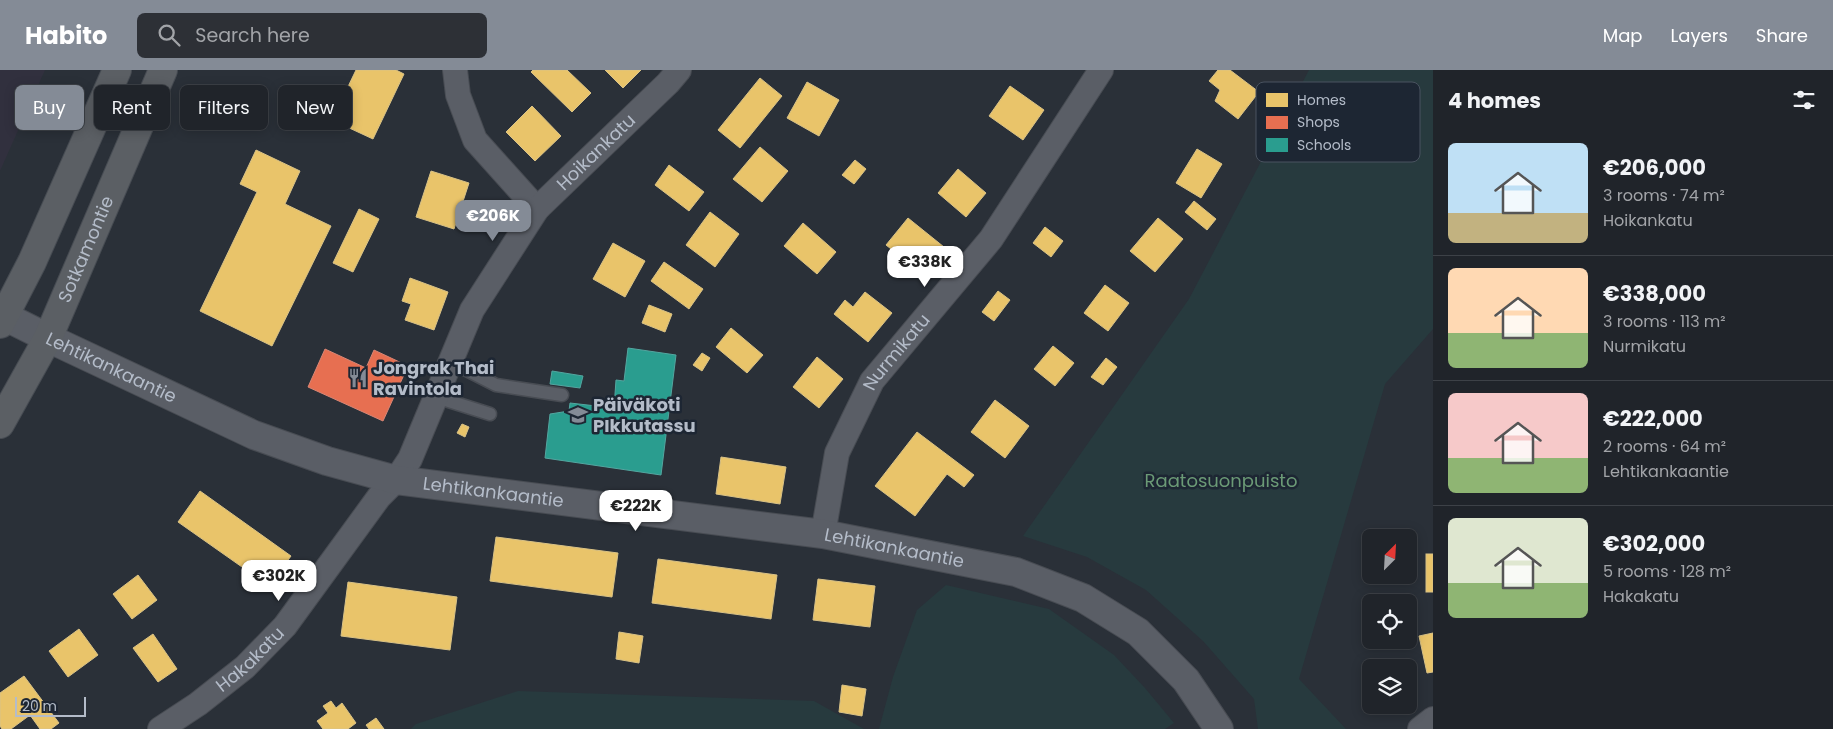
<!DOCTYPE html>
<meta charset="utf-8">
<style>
:root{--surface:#20242a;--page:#2d3036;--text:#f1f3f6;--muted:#a2a4a8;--line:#3d4147;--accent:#848b96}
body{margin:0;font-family:Poppins,sans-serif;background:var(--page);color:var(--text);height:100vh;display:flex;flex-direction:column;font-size:19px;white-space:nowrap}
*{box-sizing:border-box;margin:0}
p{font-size:16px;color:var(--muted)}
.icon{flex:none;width:28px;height:28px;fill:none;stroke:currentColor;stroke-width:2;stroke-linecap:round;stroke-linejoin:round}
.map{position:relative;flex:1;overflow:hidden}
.side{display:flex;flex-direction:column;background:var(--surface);width:400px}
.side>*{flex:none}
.hud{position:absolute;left:15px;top:15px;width:475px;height:45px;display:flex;gap:10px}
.needle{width:32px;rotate:24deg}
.controls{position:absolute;left:1362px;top:459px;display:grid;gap:10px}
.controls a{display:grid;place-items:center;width:55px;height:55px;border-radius:8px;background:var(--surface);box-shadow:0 2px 12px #0003,0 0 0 1px var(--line);font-size:25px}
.scale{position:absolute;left:15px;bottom:12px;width:71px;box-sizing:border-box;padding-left:5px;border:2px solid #b4bcc9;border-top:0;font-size:14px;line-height:18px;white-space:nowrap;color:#b4bcc9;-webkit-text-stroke:4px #1d2633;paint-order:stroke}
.price{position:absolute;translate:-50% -42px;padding:0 11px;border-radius:10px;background:#fff;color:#222;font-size:16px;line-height:32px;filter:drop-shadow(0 1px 2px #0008)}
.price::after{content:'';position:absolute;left:50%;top:30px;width:15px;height:11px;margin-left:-8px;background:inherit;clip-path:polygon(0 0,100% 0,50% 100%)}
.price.selected{background:var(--accent);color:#fff}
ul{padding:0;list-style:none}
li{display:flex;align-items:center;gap:15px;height:125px;padding:0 15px}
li+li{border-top:1px solid var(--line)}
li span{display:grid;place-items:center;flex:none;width:140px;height:100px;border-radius:8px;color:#555}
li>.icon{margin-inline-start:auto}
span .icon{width:60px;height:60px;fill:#fffc;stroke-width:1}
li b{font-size:21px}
h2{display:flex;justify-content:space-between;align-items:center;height:60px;padding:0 15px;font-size:21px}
.tag{padding:0 18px;border-radius:8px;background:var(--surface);box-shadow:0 2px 12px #0003,0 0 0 1px var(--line);font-size:18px;line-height:45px}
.tag.selected{background:var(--accent);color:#fff}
header{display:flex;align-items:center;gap:30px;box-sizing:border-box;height:70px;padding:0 25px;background:var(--accent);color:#fff}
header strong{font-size:24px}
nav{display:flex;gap:28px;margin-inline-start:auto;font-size:18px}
.search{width:350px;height:45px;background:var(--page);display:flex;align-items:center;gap:12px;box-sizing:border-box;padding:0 18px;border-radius:8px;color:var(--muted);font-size:19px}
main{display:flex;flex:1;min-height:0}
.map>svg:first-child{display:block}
</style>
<header>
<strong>Habito</strong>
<div class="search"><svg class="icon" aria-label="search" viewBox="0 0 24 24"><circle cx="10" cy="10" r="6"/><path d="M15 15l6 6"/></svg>Search here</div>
<nav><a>Map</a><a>Layers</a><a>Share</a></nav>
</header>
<main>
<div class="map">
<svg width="1433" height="659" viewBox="0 0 1433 659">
<rect width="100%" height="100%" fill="#2a3038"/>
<polygon fill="#31303e" points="0,0 45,0 0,101"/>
<g fill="#273a3e">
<polygon points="1309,0 1433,0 1433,259 1385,314 1299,609 1346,659 1258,659 1254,629 1203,571 1146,520 1087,487 1023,466 1189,229"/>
<polygon points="946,515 1049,539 1114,585 1145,618 1174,653 1165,659 879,659 893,607 917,540"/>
<polygon points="518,621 814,631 864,659 411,659 416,654"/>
</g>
<g fill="#e9c46a" stroke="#d9c286">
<polygon points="356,0 396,0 404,4 373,69 332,50"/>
<polygon points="533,0 567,0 591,23 572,42 531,2"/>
<polygon points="605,0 641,0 623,18"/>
<polygon points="1218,0 1230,0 1259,22 1238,49 1215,31 1220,20 1209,11"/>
<polygon points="760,8 782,26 740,78 718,60"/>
<polygon points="807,12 839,30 819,66 787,48"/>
<polygon points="1010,16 1044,40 1023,70 989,46"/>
<polygon points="532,36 561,66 535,91 506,62"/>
<polygon points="760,77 788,101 762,132 733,109"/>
<polygon points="1197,79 1222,94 1201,128 1176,113"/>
<polygon points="256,80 300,101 285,134 331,156 272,276 200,241 257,122 240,114"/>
<polygon points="855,90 866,99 854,114 842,105"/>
<polygon points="669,95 704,122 689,141 655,115"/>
<polygon points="958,99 986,123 966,147 938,123"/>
<polygon points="431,101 469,113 454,159 416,147"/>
<polygon points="1194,131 1216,149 1207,160 1185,142"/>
<polygon points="359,139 379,149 353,202 333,193"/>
<polygon points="710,142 739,164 715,197 686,175"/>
<polygon points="908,148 944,177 923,204 886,175"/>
<polygon points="1158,148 1183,169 1155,202 1130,181"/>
<polygon points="803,153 836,182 817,204 784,176"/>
<polygon points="1045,157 1063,171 1051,187 1033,173"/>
<polygon points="613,173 645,191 625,227 593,209"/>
<polygon points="664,192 703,219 689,239 651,211"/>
<polygon points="410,208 448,222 434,260 405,250 411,234 402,231"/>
<polygon points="1105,215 1129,233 1108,261 1084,243"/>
<polygon points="998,221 1010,230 994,251 982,242"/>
<polygon points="865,222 892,243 868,272 834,244 845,230 853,237"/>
<polygon points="649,235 672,244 665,262 642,253"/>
<polygon points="731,258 763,285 747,303 716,277"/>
<polygon points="1053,276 1074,293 1055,316 1034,299"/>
<polygon points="702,283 710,288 702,301 693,295"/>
<polygon points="817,287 843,309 819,338 793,317"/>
<polygon points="1106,288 1117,297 1103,315 1091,307"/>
<polygon points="995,330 1029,356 1005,388 971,362"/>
<polygon points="462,354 469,357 465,367 457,363"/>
<polygon points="917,362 974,405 964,417 947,404 915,446 875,416"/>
<polygon points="721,387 786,397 780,434 716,424"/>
<polygon points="200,421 291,486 269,516 178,452"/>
<polygon points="496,467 618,483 612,527 490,511"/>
<rect x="1426" y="484" width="7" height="38"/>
<polygon points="658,489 777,505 771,549 652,533"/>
<polygon points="138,505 157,530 132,549 113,524"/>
<polygon points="818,509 875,516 870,557 813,550"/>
<polygon points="348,512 457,527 450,580 341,566"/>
<polygon points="79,559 98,585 68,607 49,581"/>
<polygon points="619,562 643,566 639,593 616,589"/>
<polygon points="1433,563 1433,602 1427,603 1419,566"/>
<polygon points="153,564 177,599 158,612 133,578"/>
<polygon points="24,606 59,653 51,659 40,659 30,645 11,659 2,659 0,656 0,623"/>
<polygon points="842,615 866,619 862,646 839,642"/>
<polygon points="331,631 336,638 342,633 356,653 348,659 323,659 317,651 328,643 323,636"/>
<polygon points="376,648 384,659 369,659 366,655"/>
</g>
<polygon fill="#e76f51" stroke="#d88675" points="325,279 366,298 374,280 408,296 383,351 308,317"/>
<g fill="#2a9d8f" stroke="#53a6a0">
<polygon points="628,278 676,285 661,405 545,388 550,344 569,341 570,333 614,338 616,310 624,311"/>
<polygon points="552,301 583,306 580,318 550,314"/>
</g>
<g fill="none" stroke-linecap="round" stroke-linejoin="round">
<defs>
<g id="service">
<polyline points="451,292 496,315 562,325"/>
<polyline points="436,327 490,344"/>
</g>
<g id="minor">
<polyline points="455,0 458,25 475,70 537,139"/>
<path id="s1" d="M823,464L837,383L872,311L991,169L1101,0"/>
<path id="s2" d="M160,659L198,634L245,597L285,556L379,427L396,410L410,389L472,240L537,139L668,13L679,0"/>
<polyline points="1420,659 1433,649"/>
</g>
<g id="tertiary">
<path id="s3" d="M4,246L48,268L254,365L327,391L396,410L823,464L1016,502L1083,528L1138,562L1186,610L1219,659"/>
</g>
<g id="trunk">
<polyline points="0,254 32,192 117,0"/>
<path id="s4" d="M0,354L48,268L163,0"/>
</g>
</defs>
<use href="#service" stroke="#484c53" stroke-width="15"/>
<use href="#minor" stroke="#484c53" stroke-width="26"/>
<use href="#tertiary" stroke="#484c53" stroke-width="30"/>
<use href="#trunk" stroke="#474c53" stroke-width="30"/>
<use href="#service" stroke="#5a5e66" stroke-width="12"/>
<use href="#minor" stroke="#5a5e66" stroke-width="24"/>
<use href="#tertiary" stroke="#5a5e66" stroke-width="28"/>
<use href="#trunk" stroke="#5b5f64" stroke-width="28"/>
</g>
<defs>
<symbol id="restaurant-bare" viewBox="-9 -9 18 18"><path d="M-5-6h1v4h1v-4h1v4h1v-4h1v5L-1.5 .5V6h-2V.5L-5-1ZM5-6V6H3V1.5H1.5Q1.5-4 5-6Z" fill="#848b96" stroke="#1d2633" stroke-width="2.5" paint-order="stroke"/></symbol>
<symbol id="school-bare" viewBox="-9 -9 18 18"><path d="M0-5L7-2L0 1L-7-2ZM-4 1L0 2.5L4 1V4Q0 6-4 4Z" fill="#848b96" stroke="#1d2633" stroke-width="2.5" paint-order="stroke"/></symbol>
</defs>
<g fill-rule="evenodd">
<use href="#restaurant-bare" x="344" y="294" width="28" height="28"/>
<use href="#school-bare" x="564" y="331" width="28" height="28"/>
</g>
<g text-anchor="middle" stroke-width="5" stroke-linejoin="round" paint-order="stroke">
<g font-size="18" fill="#b4bcc9" stroke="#1d2633">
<text dy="6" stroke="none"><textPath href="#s2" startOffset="735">Hoikankatu</textPath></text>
<text dy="6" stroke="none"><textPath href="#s4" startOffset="195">Sotkamontie</textPath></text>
<text dy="6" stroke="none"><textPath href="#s1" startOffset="200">Nurmikatu</textPath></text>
<text dy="6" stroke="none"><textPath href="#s3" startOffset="119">Lehtikankaantie</textPath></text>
<text dy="6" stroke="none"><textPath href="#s3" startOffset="524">Lehtikankaantie</textPath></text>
<text dy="6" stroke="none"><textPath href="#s3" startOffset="929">Lehtikankaantie</textPath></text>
<text dy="6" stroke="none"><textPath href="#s2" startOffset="114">Hakakatu</textPath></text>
</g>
<g font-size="18" font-weight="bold" fill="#b4bcc9" stroke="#1d2633" text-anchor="start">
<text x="373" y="304">Jongrak Thai<tspan x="373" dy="21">Ravintola</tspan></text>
<text x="593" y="341">Päiväkoti<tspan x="593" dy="21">PIkkutassu</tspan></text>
</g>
<g font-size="18" fill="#6b9a76" stroke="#1d2633">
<text x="1221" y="417">Raatosuonpuisto</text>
</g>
</g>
<rect x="1256" y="12" width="164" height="80" rx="8" fill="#1d2633" stroke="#4a5360" stroke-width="1"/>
<rect x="1266" y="23" width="22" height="14" fill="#e9c46a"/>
<rect x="1266" y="46" width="22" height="13" fill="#e76f51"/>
<rect x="1266" y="68" width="22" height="14" fill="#2a9d8f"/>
<g font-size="14" fill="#b4bcc9">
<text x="1297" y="35">Homes</text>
<text x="1297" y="57">Shops</text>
<text x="1297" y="80">Schools</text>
</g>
</svg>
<div class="controls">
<a><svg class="needle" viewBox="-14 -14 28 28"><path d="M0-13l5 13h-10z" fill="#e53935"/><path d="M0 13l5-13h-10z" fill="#a2a4a8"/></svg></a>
<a><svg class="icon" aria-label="locate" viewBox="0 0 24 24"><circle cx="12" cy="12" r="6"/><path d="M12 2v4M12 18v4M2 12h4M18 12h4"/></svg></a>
<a><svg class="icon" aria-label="layers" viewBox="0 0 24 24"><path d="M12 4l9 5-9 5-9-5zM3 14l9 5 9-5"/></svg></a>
</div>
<div class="scale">20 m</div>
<b class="price selected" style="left:493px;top:172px">€206K</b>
<b class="price" style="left:925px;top:218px">€338K</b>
<b class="price" style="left:636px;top:462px">€222K</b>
<b class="price" style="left:279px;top:532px">€302K</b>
<div class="hud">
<a class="tag selected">Buy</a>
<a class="tag">Rent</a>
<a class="tag">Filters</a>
<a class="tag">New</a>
</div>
</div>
<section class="side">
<h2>4 homes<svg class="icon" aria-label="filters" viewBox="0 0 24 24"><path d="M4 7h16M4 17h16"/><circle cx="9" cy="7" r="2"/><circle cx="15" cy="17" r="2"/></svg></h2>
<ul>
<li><span style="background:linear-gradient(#bfe0f5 70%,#c2b280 0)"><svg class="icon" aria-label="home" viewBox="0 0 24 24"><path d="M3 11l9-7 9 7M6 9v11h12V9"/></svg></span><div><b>€206,000</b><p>3 rooms · 74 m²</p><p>Hoikankatu</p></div></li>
<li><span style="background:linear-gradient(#ffd9b3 65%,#8fb573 0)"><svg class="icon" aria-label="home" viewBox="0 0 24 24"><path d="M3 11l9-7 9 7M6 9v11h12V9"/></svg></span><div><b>€338,000</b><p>3 rooms · 113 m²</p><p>Nurmikatu</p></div></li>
<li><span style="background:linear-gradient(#f6c9c9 65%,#8fb573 0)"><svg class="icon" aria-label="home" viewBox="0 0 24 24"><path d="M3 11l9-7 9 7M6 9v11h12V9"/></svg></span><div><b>€222,000</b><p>2 rooms · 64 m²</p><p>Lehtikankaantie</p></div></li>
<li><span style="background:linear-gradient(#dfe7d0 65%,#8fb573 0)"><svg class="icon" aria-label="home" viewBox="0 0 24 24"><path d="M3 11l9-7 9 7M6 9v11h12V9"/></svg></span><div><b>€302,000</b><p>5 rooms · 128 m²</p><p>Hakakatu</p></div></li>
</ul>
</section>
</main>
